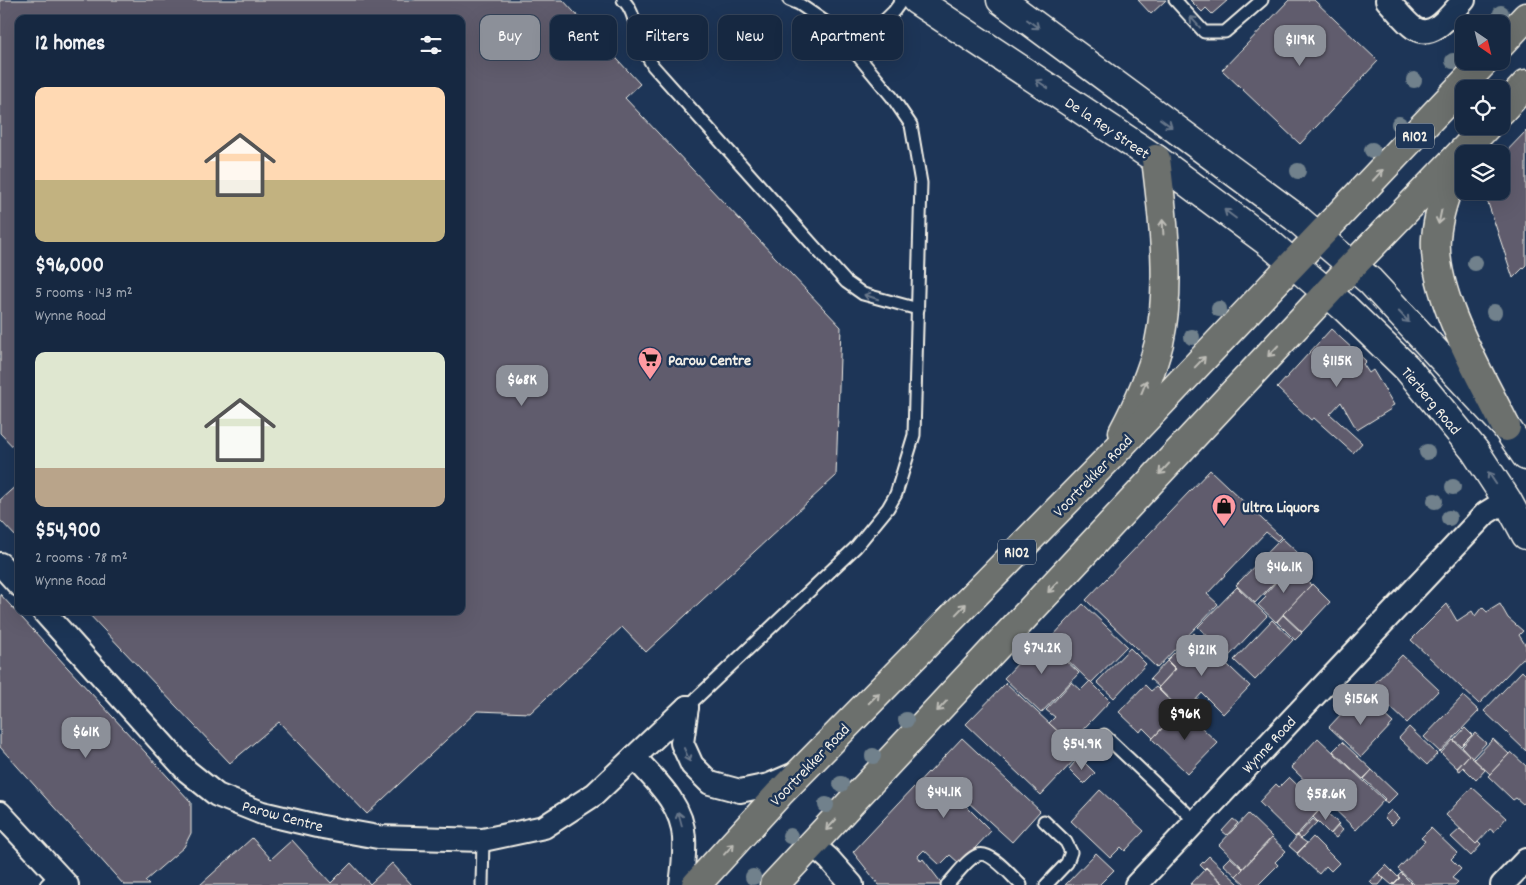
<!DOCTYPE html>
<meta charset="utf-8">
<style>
:root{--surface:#162841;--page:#1f3048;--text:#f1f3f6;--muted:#9ea6b1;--line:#35445a;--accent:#8c9099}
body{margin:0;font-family:Dekko,sans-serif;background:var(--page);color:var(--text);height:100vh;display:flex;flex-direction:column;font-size:19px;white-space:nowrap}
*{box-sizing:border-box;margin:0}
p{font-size:16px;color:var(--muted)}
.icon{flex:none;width:28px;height:28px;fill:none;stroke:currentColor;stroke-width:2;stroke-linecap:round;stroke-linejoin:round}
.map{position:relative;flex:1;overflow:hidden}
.sheet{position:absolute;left:15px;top:15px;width:450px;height:600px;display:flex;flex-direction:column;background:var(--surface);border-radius:10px;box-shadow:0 5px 20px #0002,0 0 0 1px var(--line)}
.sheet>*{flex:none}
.hud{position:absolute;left:480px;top:15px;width:475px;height:45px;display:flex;gap:10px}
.needle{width:32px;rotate:145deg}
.buttons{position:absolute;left:1455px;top:15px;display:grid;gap:10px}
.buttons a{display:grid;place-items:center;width:55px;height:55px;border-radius:10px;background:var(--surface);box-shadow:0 5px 20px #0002,0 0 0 1px var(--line);font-size:25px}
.price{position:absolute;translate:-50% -42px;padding:0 11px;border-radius:10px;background:var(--accent);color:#fff;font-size:16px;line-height:32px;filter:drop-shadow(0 1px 2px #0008)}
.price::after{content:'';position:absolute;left:50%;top:30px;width:15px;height:11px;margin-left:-8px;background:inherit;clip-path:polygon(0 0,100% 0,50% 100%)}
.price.selected{background:#222;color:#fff}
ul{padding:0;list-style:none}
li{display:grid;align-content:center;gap:10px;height:265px;padding:0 20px}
li span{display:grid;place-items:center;height:155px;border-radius:10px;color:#555}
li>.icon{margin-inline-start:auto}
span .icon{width:90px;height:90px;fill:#fffc;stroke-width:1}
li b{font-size:21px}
h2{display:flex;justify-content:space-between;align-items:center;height:60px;padding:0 20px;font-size:21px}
.tag{padding:0 18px;border-radius:10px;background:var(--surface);box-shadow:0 5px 20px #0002,0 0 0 1px var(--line);font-size:18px;line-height:45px}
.tag.selected{background:var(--accent);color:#fff}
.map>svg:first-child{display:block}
</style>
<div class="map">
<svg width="1526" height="885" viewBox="0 0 1526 885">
<rect width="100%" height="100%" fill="#1d3557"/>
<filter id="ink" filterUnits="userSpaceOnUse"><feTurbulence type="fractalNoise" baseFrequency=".02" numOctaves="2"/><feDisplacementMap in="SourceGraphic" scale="10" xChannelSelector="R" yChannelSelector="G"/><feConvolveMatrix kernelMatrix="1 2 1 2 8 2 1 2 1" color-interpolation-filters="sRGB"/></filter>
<g filter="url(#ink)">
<g fill="#605c6d" stroke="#f4f1e8">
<polygon points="0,0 563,0 640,84 625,98 841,327 836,476 646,652 622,627 530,713 477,711 367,814 279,722 230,763 86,611 461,611 461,19 19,19 19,453 0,433"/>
<polygon points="1138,0 1166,0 1151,14"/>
<polygon points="1190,0 1228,0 1212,14 1206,8 1202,12"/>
<polygon points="1289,0 1314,0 1378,61 1300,144 1222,70"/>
<polygon points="1526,131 1526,265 1513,278 1484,191 1501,191 1501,157"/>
<polygon points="1331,329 1366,361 1363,364 1369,373 1373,370 1394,405 1390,407 1391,409 1357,430 1341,402 1330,414 1362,443 1353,453 1314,418 1311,420 1277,388"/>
<polygon points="1210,470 1281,537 1277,541 1266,532 1207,594 1218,604 1157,668 1086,600"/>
<polygon points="19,483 19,540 0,520 0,500"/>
<polygon points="1282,538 1300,555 1255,603 1236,585"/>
<polygon points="1291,566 1311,585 1276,622 1258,605 1266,597 1264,595"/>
<polygon points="1312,584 1330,602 1302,632 1283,614"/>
<polygon points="1237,587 1267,616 1229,656 1198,627"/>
<polygon points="0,594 191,802 191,833 184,847 145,881 149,885 124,885 0,747"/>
<polygon points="1083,604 1127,646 1091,683 1048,641"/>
<polygon points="1447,604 1457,621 1472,611 1475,616 1482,607 1487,612 1500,604 1508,618 1523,631 1519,635 1526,646 1526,655 1479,704 1411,640"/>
<polygon points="1283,615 1302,633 1295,640 1277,622"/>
<polygon points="1272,620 1293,640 1255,680 1234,660"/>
<polygon points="1194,633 1250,686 1223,714 1202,693 1184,713 1158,688 1176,669 1167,660"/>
<polygon points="1042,638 1079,673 1041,713 1004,678"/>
<polygon points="1130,648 1146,664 1114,698 1097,682"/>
<polygon points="1402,655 1439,690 1407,723 1370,688"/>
<polygon points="1167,661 1175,669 1159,687 1150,679"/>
<polygon points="1522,671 1526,675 1526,751 1484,711"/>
<polygon points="1090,681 1110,701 1070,743 1049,723 1055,717 1046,710 1072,682 1081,690"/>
<polygon points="1006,683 1081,753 1041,795 966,724"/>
<polygon points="1145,685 1151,691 1156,687 1179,710 1153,738 1143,728 1140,732 1119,712"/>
<polygon points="1364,696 1393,723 1361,757 1329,727 1343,712 1346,715"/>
<polygon points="1463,696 1479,711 1440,752 1424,737"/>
<polygon points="1180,710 1184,713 1185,712 1218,743 1188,774 1152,739"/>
<polygon points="1409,727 1437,754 1427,765 1399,738"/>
<polygon points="1465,728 1472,735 1461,746 1454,740"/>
<polygon points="1475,733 1486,743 1472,758 1462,747"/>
<polygon points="962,738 1040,811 1012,842 968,802 965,805 991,831 960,864 950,855 940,865 924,850 918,856 921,861 923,859 943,885 879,885 853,852 928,772 929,773"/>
<polygon points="1318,738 1384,800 1356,830 1291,767"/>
<polygon points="1493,739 1509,754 1490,774 1474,759"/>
<polygon points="1453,740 1469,755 1457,768 1441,753"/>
<polygon points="1342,742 1372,770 1363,779 1333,751"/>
<polygon points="1511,752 1526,766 1526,801 1523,804 1516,798 1513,800 1488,776"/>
<polygon points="1469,755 1485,770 1476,780 1463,767 1460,771 1457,769"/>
<polygon points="1079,757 1095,773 1084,784 1069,769"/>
<polygon points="1372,770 1397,794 1387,804 1384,800 1385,799 1364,779"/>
<polygon points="1289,777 1321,808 1295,837 1259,802 1276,784 1279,787"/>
<polygon points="1472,787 1506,818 1494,832 1490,829 1476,844 1446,815"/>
<polygon points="1100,790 1144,831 1125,851 1121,847 1110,858 1071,821"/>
<polygon points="1322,808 1339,824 1330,834 1313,817"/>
<polygon points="1391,810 1399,818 1392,825 1384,817"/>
<polygon points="1248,814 1272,837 1243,868 1219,845"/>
<polygon points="1233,819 1238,823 1227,835 1222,831"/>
<polygon points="1313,819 1317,822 1301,839 1297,836"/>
<polygon points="1338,826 1343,830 1336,838 1331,834"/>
<polygon points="1431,828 1457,853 1451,859 1461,869 1452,878 1458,882 1455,885 1415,885 1398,869 1425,841 1421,838"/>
<polygon points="1460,829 1476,844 1478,842 1481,845 1471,856 1451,837"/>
<polygon points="1297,836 1307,843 1297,853 1289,846"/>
<polygon points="1313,837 1339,863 1331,871 1326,866 1319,874 1297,854"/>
<polygon points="252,838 271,859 292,840 331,883 351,863 370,884 392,863 412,885 200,885"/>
<polygon points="1272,838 1286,851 1275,862 1278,865 1258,885 1246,885 1236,876"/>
<polygon points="1096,853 1114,870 1099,885 1065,885"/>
<polygon points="1209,856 1240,885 1225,885 1206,867 1204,869 1200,865"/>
<polygon points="1230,857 1243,869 1236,876 1223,864"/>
<polygon points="1386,865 1399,878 1392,885 1378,873"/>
<polygon points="1206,868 1224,885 1190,885"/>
<polygon points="1378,873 1384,879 1379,885 1373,885 1370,882"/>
<polygon points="1401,873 1413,885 1393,885 1400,878 1398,876"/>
</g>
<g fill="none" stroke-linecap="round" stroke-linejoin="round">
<defs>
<g id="lane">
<path d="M623,0C634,10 635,27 640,41C643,50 648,58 653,66L846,282L863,294L918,309"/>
<polyline points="1175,0 1204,32 1225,32 1262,0"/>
<polyline points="854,50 894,11 902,0"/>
<polyline points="687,707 856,547 888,508 896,494 914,435 921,183 911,125 892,97 844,39 827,23 799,4 789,0"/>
<polyline points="1104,735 1196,822"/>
<polyline points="1044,821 1066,842 1071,852 1067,863 1046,885"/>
<polyline points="46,885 57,874"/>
<polyline points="482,885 483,840"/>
<path d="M947,885C955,877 968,858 978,855C991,850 1012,877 1021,885"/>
</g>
<g id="street">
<path d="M1387,0C1395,8 1405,22 1414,28C1434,41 1452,12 1464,0"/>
<polyline points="0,564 19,585"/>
<polyline points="43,611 187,771 217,795 262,813 317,826 378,837 483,840 544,827 595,794 687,707"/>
<polyline points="687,707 682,743 692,765 710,783 740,791 769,785 797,773"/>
<path d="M634,757C655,780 683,805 684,838C685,854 683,870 681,885"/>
<polyline points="0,813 67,885"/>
<polyline points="812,844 829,859 852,885"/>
<polyline points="1136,885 1486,513 1507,500"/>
<polyline points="1502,885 1526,860"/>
</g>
<g id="secondary">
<polyline points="916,0 1156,159 1269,243 1345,308 1407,368 1475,451 1507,500 1526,535"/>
<polyline points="1001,0 1295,217 1370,281 1506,427 1526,456"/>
</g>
<g id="primary">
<polyline points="1501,44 1526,17"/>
<polyline points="1501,111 1526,84"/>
<path d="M1457,165C1447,188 1438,212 1436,238C1432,295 1481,376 1506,427"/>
<path d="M1123,432C1138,404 1151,374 1159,343C1172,284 1163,218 1156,159"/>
<polyline points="696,885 779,794 1106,461 1485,61"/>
<polyline points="774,885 1352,266 1487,126"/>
</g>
</defs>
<use href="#lane" stroke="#f4f1e8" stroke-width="15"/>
<use href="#street" stroke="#f4f1e8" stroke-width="26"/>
<use href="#secondary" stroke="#f4f1e8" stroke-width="31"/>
<use href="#primary" stroke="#f4f1e8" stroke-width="31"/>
<use href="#lane" stroke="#1d3557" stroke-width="11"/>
<use href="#street" stroke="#1d3557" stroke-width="22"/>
<use href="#secondary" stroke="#1d3557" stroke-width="28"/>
<use href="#primary" stroke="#6c706d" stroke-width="28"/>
</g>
<g fill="#71818c">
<circle cx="1501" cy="13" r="8"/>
<circle cx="1453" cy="61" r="8"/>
<circle cx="1414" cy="80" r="8"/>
<circle cx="1399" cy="124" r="8"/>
<circle cx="1372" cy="150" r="8"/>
<circle cx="1298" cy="171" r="8"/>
<circle cx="1475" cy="263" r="8"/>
<circle cx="1219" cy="309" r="8"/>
<circle cx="1494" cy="312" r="8"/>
<circle cx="1192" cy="337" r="8"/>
<circle cx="1427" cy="452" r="8"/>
<circle cx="1453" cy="487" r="8"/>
<circle cx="1435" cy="501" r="8"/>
<circle cx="1449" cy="518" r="8"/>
<circle cx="906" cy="720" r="8"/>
<circle cx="873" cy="756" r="8"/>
<circle cx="841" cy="784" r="8"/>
<circle cx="826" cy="805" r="8"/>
<circle cx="790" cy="836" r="8"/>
<circle cx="753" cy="877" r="8"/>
</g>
<defs><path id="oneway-shaft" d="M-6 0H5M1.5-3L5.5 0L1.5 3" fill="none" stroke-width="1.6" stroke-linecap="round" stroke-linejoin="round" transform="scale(1.25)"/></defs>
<g stroke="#68778a">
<use href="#oneway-shaft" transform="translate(1195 22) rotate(-132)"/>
<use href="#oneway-shaft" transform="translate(1033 24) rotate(37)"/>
<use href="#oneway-shaft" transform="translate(1042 84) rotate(-146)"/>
<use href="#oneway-shaft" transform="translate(1166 123) rotate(36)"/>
<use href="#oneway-shaft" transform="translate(1230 214) rotate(-143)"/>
<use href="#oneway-shaft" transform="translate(871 297) rotate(-162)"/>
<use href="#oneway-shaft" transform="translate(1404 317) rotate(47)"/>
<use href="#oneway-shaft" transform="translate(1492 478) rotate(-124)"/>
<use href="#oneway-shaft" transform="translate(687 755) rotate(66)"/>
<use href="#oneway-shaft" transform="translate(680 819) rotate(-105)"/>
</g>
<g stroke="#bebdb7">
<use href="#oneway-shaft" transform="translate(1378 175) rotate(-47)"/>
<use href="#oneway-shaft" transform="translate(1440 217) rotate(102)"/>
<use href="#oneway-shaft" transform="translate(1163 227) rotate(-93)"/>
<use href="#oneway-shaft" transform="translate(1273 351) rotate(133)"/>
<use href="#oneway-shaft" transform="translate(1200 362) rotate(-46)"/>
<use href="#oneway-shaft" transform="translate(1144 387) rotate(-68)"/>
<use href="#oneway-shaft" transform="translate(1164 469) rotate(133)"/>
<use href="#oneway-shaft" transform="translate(1053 587) rotate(133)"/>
<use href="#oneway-shaft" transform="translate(961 609) rotate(-46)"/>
<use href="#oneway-shaft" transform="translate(874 698) rotate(-45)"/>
<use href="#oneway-shaft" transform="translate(942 706) rotate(133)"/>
<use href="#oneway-shaft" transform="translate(831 825) rotate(133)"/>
<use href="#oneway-shaft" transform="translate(729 849) rotate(-48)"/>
</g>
</g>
<defs>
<symbol id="supermarket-pin" viewBox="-11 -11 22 30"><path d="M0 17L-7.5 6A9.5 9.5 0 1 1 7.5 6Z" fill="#ff9aa2" stroke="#1d3557"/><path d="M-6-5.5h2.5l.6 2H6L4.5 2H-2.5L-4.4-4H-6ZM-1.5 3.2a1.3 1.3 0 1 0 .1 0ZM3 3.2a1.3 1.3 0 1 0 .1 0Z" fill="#111"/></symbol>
<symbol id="shop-pin" viewBox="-11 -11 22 30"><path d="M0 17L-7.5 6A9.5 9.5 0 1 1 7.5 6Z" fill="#ff9aa2" stroke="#1d3557"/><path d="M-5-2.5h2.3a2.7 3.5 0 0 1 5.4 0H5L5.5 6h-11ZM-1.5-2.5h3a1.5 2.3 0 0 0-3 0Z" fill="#111"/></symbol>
</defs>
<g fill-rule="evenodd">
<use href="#supermarket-pin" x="636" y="345" width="28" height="38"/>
<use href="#shop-pin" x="1210" y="492" width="28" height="38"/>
</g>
<g text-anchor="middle" stroke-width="5" stroke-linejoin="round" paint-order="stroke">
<g fill="#1d3557" stroke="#b4b9bc" stroke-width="1">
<rect x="1396" y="123.5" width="38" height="25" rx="4"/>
<rect x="998" y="539.5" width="38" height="25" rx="4"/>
</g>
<g font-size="15" font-weight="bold" fill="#f4f1e8">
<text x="1415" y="141">R102</text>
<text x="1017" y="557">R102</text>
</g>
<g font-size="16" fill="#f4f1e8" stroke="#1d3557">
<text transform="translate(1108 127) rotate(34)" y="6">De la Rey Street</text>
<text transform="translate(1432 400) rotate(50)" y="6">Tierberg Road</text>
<text transform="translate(1092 475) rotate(-46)" y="6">Voortrekker Road</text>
<text transform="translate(1268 744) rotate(-47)" y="6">Wynne Road</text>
<text transform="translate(809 764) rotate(-46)" y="6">Voortrekker Road</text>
<text transform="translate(283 815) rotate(15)" y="6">Parow Centre</text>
</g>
<g font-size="16" font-weight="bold" fill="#f4f1e8" stroke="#1d3557" text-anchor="start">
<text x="668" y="365">Parow Centre</text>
<text x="1242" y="512">Ultra Liquors</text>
</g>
</g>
</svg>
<div class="buttons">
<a><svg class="needle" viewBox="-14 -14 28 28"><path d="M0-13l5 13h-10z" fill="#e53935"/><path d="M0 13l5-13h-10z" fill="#9ea6b1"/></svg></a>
<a><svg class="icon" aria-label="locate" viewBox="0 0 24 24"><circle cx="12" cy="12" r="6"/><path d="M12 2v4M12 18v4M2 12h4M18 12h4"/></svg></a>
<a><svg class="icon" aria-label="layers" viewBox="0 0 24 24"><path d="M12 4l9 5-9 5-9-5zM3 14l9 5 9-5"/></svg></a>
</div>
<b class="price" style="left:1300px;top:67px">$119K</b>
<b class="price" style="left:1337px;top:388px">$115K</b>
<b class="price" style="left:522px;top:407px">$68K</b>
<b class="price" style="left:1284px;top:594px">$46.1K</b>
<b class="price" style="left:1042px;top:675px">$74.2K</b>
<b class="price" style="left:1202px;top:677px">$121K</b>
<b class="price" style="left:1361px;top:726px">$156K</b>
<b class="price selected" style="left:1185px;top:741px">$96K</b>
<b class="price" style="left:86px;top:759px">$61K</b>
<b class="price" style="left:1082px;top:771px">$54.9K</b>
<b class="price" style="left:944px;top:819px">$44.1K</b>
<b class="price" style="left:1326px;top:821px">$58.6K</b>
<div class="hud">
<a class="tag selected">Buy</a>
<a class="tag">Rent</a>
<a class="tag">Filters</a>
<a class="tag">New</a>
<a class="tag">Apartment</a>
</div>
<section class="sheet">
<h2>12 homes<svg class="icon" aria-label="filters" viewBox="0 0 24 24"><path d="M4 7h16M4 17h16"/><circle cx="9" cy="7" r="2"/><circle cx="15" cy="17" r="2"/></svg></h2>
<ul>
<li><span style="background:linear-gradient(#ffd9b3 60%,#c2b280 0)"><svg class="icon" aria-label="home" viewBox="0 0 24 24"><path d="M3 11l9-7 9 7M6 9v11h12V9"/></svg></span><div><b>$96,000</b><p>5 rooms · 143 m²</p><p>Wynne Road</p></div></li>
<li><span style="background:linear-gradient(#dfe7d0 75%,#b9a48a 0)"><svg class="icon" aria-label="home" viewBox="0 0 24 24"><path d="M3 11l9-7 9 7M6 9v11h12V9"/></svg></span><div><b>$54,900</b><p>2 rooms · 78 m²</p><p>Wynne Road</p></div></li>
</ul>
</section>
</div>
